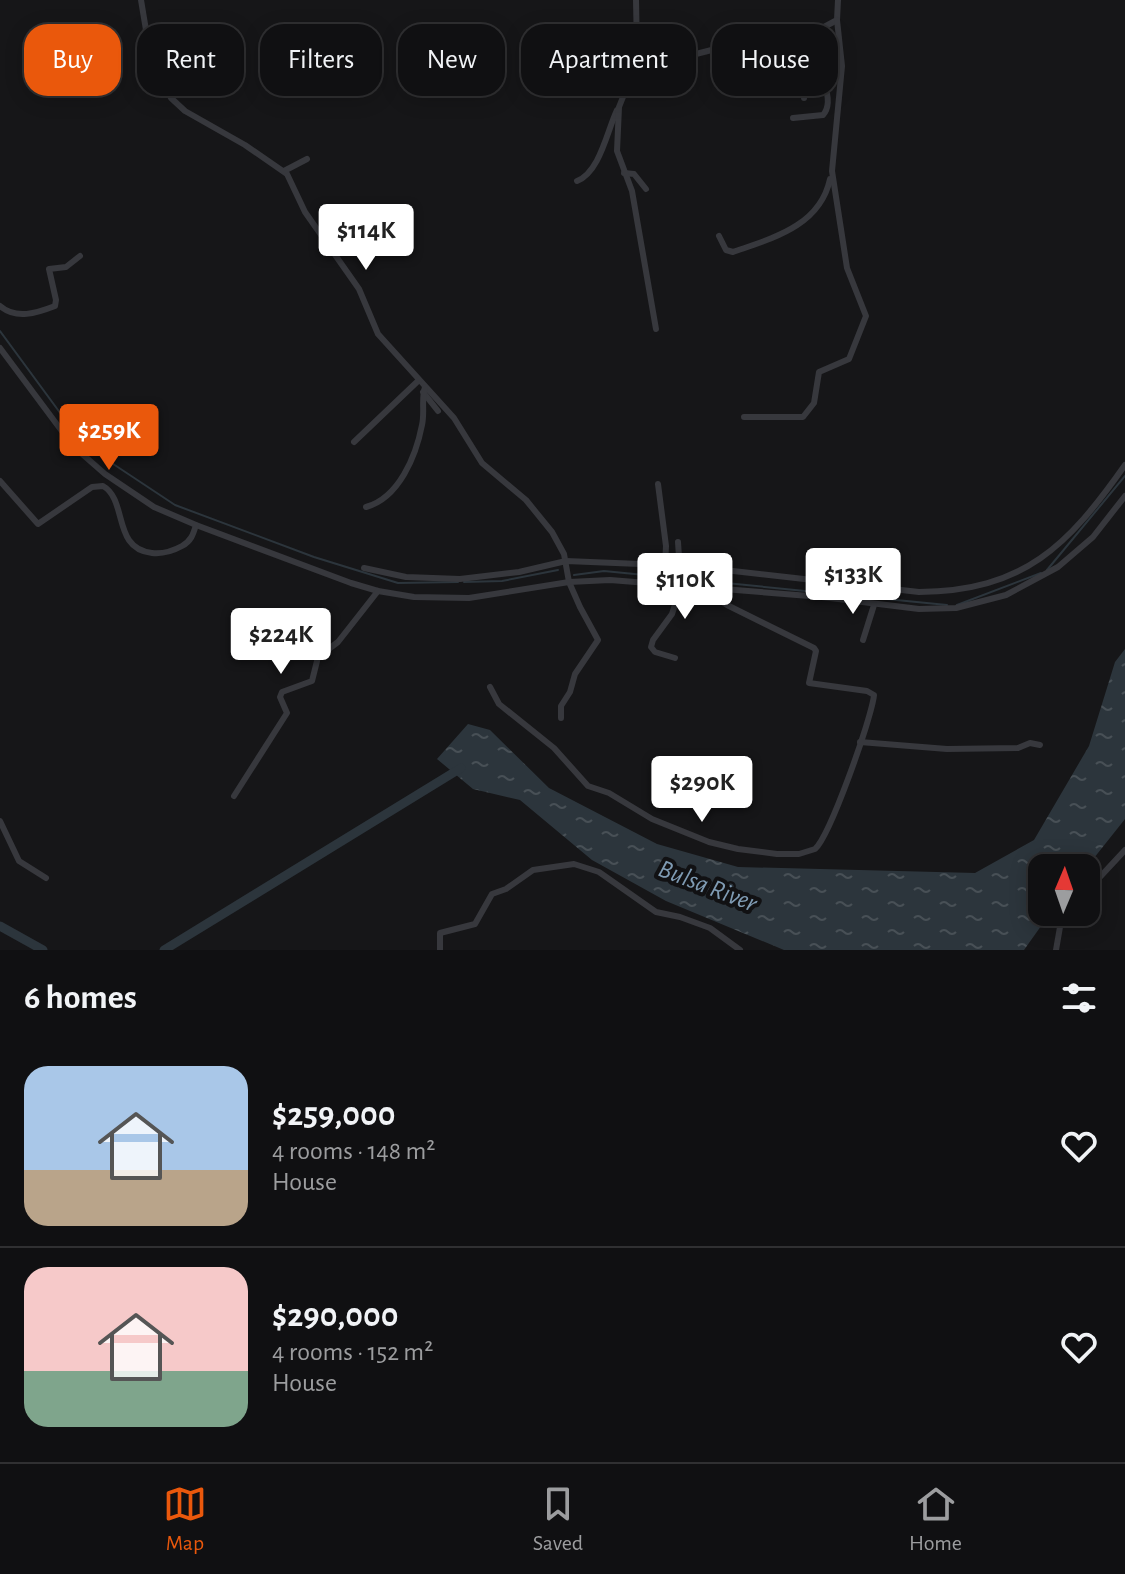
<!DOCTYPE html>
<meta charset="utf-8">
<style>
:root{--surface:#101012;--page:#19191b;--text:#f1f3f6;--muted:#9c9d9f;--line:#303032;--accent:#ea580c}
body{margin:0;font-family:"Alegreya Sans",sans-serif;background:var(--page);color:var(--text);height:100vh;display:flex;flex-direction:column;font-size:30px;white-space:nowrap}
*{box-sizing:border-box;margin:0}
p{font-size:26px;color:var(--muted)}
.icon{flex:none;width:44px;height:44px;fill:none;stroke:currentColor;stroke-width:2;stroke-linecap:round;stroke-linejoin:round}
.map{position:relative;height:950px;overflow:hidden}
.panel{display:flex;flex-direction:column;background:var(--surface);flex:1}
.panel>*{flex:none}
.top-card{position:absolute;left:24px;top:24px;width:1078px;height:72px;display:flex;gap:16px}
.needle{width:52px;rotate:2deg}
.buttons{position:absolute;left:1028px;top:854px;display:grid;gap:16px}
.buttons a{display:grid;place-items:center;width:72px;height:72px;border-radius:16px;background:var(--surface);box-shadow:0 4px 20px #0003,0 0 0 2px var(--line);font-size:40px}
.price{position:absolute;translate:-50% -68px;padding:0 18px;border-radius:8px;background:#fff;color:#222;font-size:26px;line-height:52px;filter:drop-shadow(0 2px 4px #0008)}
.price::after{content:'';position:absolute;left:50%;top:48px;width:24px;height:18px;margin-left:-12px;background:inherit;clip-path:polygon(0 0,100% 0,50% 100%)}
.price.current{background:var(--accent);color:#fff}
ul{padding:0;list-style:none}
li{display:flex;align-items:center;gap:24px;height:200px;padding:0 24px}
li+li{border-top:2px solid var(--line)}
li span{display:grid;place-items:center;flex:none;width:224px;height:160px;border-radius:24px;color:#555}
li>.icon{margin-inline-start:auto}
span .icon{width:96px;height:96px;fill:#fffc;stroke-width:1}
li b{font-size:34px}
h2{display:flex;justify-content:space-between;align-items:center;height:96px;padding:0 24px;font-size:34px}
.tag{padding:0 28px;border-radius:24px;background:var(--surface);box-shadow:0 4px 20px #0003,0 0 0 2px var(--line);font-size:28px;line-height:72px}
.tag.current{background:var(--accent);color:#fff}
.tab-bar{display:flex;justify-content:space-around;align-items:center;height:112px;border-top:2px solid var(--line);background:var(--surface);font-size:22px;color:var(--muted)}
.tab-bar a{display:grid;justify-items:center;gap:4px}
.tab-bar .current{color:var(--accent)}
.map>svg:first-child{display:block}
</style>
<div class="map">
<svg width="1125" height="950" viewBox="0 0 1125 950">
<defs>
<pattern id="water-ripples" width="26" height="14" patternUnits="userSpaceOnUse" patternTransform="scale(2)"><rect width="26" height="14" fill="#2c353c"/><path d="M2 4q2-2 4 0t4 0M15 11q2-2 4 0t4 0" fill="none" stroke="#485056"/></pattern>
</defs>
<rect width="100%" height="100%" fill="#161618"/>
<polygon fill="url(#water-ripples)" points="1125,649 1125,819 1086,868 1042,868 1042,912 1051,912 1024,950 784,950 666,901 592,860 520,800 473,789 437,759 468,724 490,730 549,788 657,844 738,867 975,873 1034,840 1089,746 1115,662"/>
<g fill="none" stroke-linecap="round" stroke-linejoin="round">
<g stroke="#2c353c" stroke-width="2">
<polyline points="0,331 83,444 175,505 314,557 398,583 458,582"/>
<polyline points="1047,570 1125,476"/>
<polyline points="574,575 604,571 947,605"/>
<polyline points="464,582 502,581 558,570"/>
<polyline points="957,605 1041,573"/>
</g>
<g stroke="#2c353c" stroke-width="9">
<polyline points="0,926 43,950"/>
<polyline points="164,950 461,768"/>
</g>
<g stroke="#37383d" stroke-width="6">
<polyline points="141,0 148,42 157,69 171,98 185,111 245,145 287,174 305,212 359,289 378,334 454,418 482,463 526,500 552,532 564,554 569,582 580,607 598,640 575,674 570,692 561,706 561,718"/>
<polyline points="636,0 637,51 643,70"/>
<polyline points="802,45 804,98"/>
<path d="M793,118L823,115C839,97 811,58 801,40"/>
<polyline points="284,171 307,159"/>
<polyline points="624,173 634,174 646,189"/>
<path d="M577,181C600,172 607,131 617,110"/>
<path d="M719,236L726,250L733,252C773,238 820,226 830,179"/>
<path d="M0,306C16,320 37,313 55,306L56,300L49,269L66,267L80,256"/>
<polyline points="656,329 632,191 617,151 619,107 625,92 643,70 657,64 735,44 799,34 824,27 837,20 838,0"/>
<polyline points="0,348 73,446 105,474 154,507 196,525 351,583 378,591 414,597 469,598 569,582 610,580 822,597 919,609 956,608 1006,595 1058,567 1093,537 1125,496"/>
<polyline points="423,392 438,411"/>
<polyline points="744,417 803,417 814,403 819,372 849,359 866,316 847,268 832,171 842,66 837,20"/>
<polyline points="354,442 419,380"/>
<path d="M0,481L38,524L92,487L103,486C128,500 112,549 152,553C162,554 173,551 182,546C191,541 193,535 196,525"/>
<polyline points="658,484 666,546 665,565"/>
<path d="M366,507C399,498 416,456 422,425C425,412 421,399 425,387"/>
<polyline points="676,565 679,557 678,542"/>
<path d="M364,568L406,577L460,579L519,572L566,561L689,566L919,592C1024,591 1068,546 1125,465"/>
<polyline points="863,640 874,605"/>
<polyline points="675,658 655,652 651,647 653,640 672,614 681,586"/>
<path d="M490,687L499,704L554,748L588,786L609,793L652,819L709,842L738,849L777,854H799L815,849C830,836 872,717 874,695L867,691L809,683L816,651L814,648L727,605L704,590"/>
<polyline points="860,742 947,749 1018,748 1030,743 1040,745"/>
<polyline points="234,796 287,713 280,697 282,692 312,681 318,657 338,642 378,591"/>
<polyline points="0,821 19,861 46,878"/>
<polyline points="1086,892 1125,850"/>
<polyline points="440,950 440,933 475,924 492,894 506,889 533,870 574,864 599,872 656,912 680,917 710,928 740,950"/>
<polyline points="1056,950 1060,927 1068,912"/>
</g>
</g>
<g text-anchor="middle" stroke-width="8" stroke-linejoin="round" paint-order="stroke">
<g font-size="26" font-style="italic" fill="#7f9bb3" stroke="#111113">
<text transform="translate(708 885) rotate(21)" y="9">Bulsa River</text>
</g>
</g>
</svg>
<div class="buttons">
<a><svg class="needle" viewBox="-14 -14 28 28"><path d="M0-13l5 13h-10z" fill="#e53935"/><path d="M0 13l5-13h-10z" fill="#9c9d9f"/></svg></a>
</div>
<b class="price" style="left:366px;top:272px">$114K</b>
<b class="price current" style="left:109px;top:472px">$259K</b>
<b class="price" style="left:853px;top:616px">$133K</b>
<b class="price" style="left:685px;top:621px">$110K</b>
<b class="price" style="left:281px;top:676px">$224K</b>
<b class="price" style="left:702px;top:824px">$290K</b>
<div class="top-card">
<a class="tag current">Buy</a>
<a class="tag">Rent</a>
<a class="tag">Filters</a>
<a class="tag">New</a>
<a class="tag">Apartment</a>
<a class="tag">House</a>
</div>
</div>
<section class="panel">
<h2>6 homes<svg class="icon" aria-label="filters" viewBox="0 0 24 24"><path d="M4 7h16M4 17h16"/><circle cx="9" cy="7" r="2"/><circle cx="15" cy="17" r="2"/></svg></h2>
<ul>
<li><span style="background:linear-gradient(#a9c7e8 65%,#b9a48a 0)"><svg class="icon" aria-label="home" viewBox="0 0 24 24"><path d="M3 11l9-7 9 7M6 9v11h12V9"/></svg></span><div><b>$259,000</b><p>4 rooms · 148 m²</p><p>House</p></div><svg class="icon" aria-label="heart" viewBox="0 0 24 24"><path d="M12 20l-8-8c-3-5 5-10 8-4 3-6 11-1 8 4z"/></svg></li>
<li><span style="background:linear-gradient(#f6c9c9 65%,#7fa58c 0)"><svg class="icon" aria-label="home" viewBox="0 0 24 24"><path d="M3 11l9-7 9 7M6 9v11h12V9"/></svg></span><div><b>$290,000</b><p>4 rooms · 152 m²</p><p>House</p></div><svg class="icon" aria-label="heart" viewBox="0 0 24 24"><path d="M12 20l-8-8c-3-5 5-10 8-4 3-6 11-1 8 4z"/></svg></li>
</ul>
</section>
<nav class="tab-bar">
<a class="current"><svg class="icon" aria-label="map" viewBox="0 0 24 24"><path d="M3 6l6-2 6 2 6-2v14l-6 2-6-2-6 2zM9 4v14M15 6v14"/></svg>Map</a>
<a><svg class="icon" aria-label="saved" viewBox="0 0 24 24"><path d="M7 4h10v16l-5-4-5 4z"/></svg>Saved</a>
<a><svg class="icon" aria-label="home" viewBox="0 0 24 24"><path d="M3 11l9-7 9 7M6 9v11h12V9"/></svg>Home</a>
</nav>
